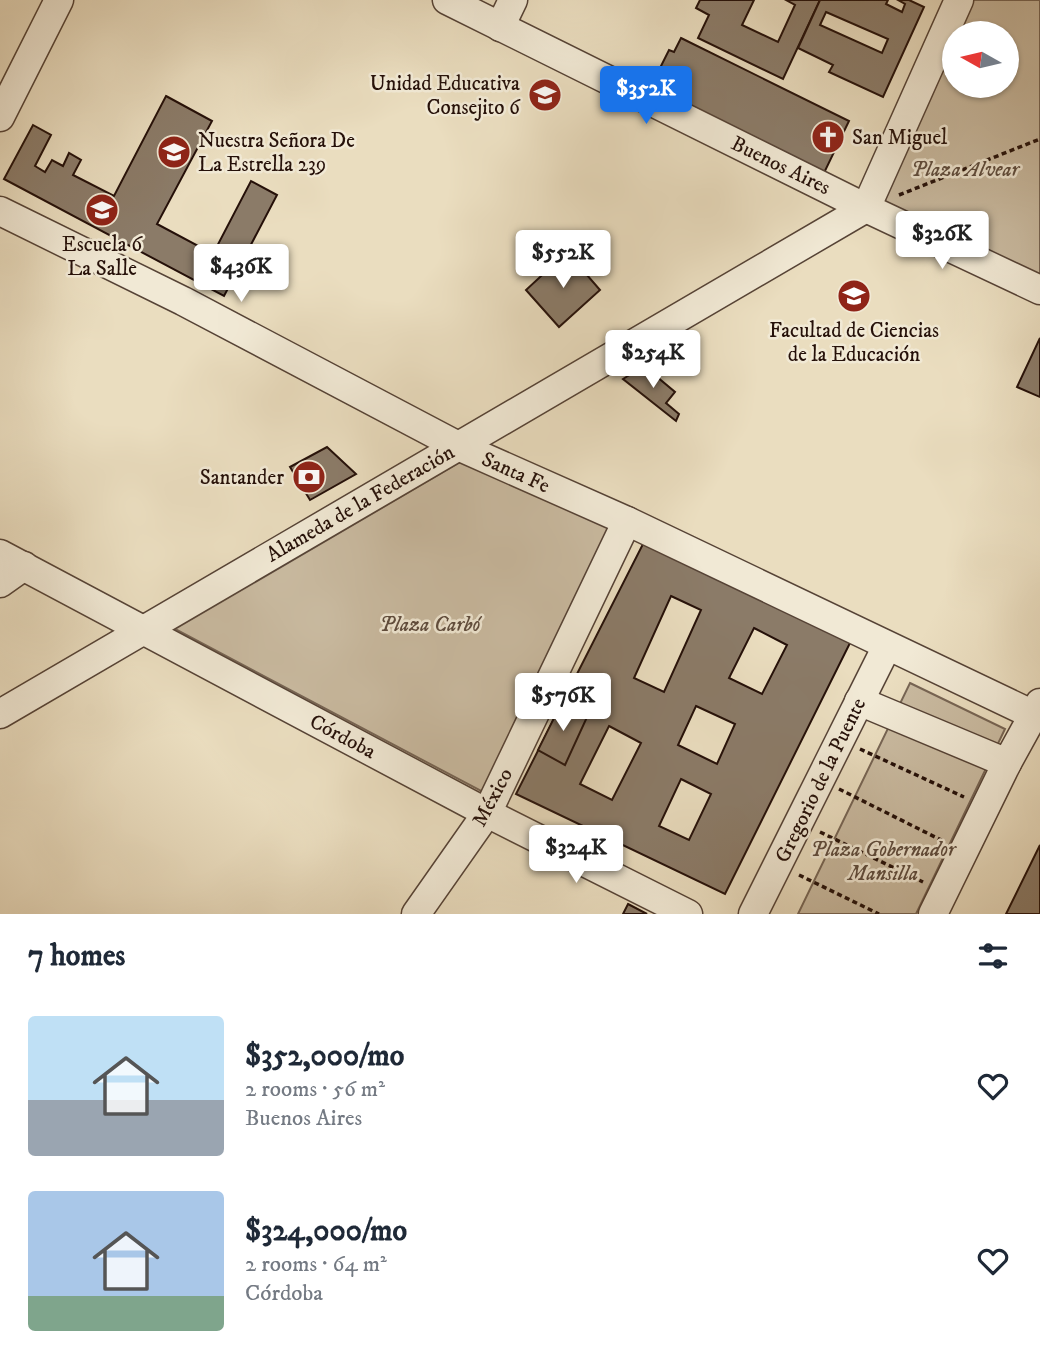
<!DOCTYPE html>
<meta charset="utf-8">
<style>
:root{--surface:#fff;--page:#f2f2f3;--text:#1f2937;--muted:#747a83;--accent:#1a73e8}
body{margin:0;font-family:"IM FELL DW Pica",serif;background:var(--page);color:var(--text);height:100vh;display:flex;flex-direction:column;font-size:26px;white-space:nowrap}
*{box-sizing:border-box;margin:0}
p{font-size:23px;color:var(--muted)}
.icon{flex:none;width:38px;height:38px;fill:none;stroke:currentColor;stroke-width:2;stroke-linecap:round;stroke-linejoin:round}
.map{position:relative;height:914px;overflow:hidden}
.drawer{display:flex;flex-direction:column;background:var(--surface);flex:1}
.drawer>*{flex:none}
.needle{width:46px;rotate:278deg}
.buttons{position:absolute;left:942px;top:21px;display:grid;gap:14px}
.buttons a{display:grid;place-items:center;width:77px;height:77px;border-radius:50%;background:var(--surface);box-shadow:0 2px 5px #0004;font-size:35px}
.price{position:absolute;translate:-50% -60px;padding:0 16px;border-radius:7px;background:#fff;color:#222;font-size:23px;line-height:46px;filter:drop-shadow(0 2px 4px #0008)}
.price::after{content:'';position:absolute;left:50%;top:42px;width:21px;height:16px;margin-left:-10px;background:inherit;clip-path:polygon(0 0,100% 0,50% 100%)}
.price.current{background:var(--accent);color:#fff}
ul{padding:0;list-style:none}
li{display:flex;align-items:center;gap:21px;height:175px;padding:0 28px}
li span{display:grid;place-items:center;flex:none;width:196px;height:140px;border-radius:7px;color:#555}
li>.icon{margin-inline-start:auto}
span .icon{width:84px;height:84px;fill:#fffc;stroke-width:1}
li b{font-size:30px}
h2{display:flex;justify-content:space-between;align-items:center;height:84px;padding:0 28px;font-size:30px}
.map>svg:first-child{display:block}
</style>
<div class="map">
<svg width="1040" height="914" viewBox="0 0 1040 914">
<rect width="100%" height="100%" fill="#eaddbf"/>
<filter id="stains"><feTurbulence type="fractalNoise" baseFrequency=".00286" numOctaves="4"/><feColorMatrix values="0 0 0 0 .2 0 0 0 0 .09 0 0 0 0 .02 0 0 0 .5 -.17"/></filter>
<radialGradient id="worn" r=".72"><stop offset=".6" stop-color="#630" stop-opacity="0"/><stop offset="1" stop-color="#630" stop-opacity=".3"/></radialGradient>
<g fill="#c9baa0" stroke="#776554" stroke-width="2" fill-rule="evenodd">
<path d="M959,0H1040V290L866,208ZM954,33H1006V86H954Z"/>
<polygon points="469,457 620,531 483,792 175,629"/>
<polygon points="910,683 1005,729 916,914 798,914"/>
</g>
<g fill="#8b7b68" stroke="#251009" stroke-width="2" fill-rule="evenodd">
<polygon points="700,0 754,0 742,25 778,42 795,5 786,0 820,0 783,79 698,38 709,15 696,8"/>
<path d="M820,0H888L886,4L902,12L905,4L898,0H909L924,7L883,97L829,72L833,65L798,48ZM826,12L888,39L882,53L820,25Z"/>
<polygon points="681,38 849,121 824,173 655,90 661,76 657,74 669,50 674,52"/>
<polygon points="166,96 212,121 157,224 213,254 251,181 277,195 224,296 4,179 33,125 51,135 35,166 45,172 52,160 63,166 69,153 81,160 73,175 114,196"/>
<polygon points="567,252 600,290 559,327 526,290"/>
<polygon points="1040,338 1040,397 1017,387"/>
<polygon points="644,366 675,392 666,403 679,414 676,421 623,379"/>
<polygon points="327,447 356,474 310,500 290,467"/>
<path d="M644,542L851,641L725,894L516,794ZM671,596L701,610L664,692L634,678ZM754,628L787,645L762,694L729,678ZM696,706L735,724L717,764L678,745ZM609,726L641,743L612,800L580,784ZM681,779L711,794L689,840L659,826Z"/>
<polygon points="562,702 588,715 565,765 538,750"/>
<polygon points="1040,845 1040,914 1006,914"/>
<polygon points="628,904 647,914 623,914"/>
</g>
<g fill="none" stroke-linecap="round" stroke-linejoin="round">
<defs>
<g id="minor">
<polyline points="447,0 866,208 1040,290"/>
<polyline points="500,27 513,0"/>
<polyline points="0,117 59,0"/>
<polyline points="866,208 959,0"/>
<polyline points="0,211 183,301 458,446 627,521 1040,718"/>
<polyline points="0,554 487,813 688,914"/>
<polyline points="0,583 24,566"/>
<polyline points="859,701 1007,763"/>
<polyline points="0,714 866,208"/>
<polyline points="416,914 487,813 627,521"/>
<polyline points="753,914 887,646"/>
<polyline points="933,914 1007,763 1040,703"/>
</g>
</defs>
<use href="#minor" stroke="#564336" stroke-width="31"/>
<g stroke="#251009" stroke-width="3.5" stroke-dasharray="5 3.5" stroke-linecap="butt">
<polyline points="899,195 1040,139"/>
<polyline points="860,749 964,797"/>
<polyline points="839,789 945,842"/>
<polyline points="820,832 923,882"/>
<polyline points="799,875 879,914"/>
</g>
<use href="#minor" stroke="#f1e9d5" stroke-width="28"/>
</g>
<defs>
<symbol id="school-disc" viewBox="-11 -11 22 22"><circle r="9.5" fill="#8f2418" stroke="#f1e9d5"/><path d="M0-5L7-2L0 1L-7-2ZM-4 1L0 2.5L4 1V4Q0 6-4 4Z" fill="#fff"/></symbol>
<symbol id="church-disc" viewBox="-11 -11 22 22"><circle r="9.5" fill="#8f2418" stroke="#f1e9d5"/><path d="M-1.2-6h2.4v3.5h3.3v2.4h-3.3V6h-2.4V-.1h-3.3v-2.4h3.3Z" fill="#fff"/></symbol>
<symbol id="university-disc" viewBox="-11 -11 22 22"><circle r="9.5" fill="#8f2418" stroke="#f1e9d5"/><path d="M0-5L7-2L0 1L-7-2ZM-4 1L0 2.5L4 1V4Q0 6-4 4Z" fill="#fff"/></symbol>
<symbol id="bank-disc" viewBox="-11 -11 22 22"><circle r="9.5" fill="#8f2418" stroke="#f1e9d5"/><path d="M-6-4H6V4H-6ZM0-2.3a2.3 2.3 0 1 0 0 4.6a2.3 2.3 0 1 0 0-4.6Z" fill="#fff"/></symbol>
</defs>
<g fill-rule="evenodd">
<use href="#school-disc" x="526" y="76" width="38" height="38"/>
<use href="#church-disc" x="809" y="118" width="38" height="38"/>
<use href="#school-disc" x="155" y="133" width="38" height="38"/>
<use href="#school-disc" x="83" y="191" width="38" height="38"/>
<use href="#university-disc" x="835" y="277" width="38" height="38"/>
<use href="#bank-disc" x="290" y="458" width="38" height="38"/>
</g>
<g text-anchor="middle" stroke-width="5" stroke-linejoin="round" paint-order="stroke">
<g font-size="21" fill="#251009" stroke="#f1e9d5" text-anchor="end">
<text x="520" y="90">Unidad Educativa<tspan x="520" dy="24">Consejito 6</tspan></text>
<text x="852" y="144" text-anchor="start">San Miguel</text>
<text x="198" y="147" text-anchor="start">Nuestra Señora De<tspan x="198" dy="24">La Estrella 239</tspan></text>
<text x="102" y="251" text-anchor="middle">Escuela 6<tspan x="102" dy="24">La Salle</tspan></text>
<text x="854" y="337" text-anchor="middle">Facultad de Ciencias<tspan x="854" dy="24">de la Educación</tspan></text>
<text x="284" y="484">Santander</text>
</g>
<g font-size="21" fill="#251009" stroke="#f1e9d5">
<text transform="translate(781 165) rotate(26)" y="7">Buenos Aires</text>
<text transform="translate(516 472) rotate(24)" y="7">Santa Fe</text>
<text transform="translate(360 503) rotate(-30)" y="7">Alameda de la Federación</text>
<text transform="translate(343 736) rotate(28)" y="7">Córdoba</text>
<text transform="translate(820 780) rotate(-64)" y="7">Gregorio de la Puente</text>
<text transform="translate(492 797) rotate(-62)" y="7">México</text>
</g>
<g font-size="21" font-style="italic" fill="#5e4c3e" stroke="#f1e9d5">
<text x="965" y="176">Plaza Alvear</text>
<text x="430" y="631">Plaza Carbó</text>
<text x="883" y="856">Plaza Gobernador<tspan x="883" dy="24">Mansilla</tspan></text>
</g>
</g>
<rect width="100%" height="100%" filter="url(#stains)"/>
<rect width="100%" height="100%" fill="url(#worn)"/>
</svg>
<div class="buttons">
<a><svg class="needle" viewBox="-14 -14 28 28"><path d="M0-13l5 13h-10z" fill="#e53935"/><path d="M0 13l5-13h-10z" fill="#747a83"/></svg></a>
</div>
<b class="price current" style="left:646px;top:126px">$352K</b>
<b class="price" style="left:942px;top:271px">$326K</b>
<b class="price" style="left:563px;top:290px">$552K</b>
<b class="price" style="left:241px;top:304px">$436K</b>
<b class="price" style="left:653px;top:390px">$254K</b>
<b class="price" style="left:563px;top:733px">$576K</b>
<b class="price" style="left:576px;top:885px">$324K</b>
</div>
<section class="drawer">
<h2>7 homes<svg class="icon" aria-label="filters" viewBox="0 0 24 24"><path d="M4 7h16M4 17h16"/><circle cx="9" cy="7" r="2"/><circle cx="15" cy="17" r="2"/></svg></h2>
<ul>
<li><span style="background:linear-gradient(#bfe0f5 60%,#9aa5b1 0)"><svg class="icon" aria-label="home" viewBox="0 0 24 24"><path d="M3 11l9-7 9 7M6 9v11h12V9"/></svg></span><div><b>$352,000/mo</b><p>2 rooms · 56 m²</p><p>Buenos Aires</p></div><svg class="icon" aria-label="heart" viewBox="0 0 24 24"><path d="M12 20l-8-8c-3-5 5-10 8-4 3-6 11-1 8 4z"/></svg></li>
<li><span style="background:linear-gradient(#a9c7e8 75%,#7fa58c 0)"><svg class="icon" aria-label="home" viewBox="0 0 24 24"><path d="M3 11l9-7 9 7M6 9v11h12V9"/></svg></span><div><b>$324,000/mo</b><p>2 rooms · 64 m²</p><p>Córdoba</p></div><svg class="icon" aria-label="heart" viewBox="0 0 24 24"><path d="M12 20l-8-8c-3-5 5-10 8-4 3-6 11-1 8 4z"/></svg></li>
</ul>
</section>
